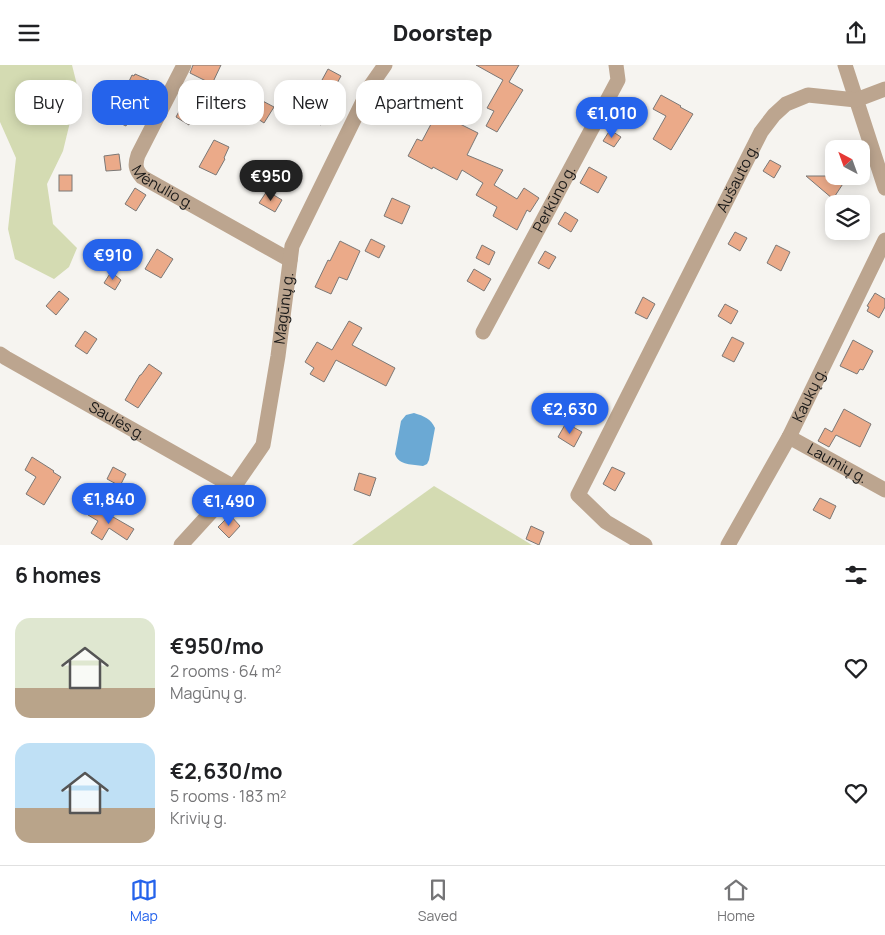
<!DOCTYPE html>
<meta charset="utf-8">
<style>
:root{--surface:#fff;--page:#f6f6f6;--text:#202124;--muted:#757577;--line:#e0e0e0;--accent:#2563eb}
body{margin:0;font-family:Manrope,sans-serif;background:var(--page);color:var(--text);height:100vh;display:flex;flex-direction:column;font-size:19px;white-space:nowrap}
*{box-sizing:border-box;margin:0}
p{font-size:16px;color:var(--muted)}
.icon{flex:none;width:28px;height:28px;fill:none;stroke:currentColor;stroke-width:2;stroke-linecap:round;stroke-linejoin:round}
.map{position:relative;height:480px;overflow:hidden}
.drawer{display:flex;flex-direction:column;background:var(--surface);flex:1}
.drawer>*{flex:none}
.banner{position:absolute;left:15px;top:15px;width:500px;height:45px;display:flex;gap:10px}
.needle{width:32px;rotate:319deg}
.buttons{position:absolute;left:825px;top:75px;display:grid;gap:10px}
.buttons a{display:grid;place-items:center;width:45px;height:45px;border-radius:10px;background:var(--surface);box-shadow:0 2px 12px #0003;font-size:25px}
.price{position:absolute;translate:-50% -42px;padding:0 11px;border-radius:18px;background:var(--accent);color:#fff;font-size:16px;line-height:32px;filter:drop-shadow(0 1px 2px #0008)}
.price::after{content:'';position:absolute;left:50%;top:30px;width:15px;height:11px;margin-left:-8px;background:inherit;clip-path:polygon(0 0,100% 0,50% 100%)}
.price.on{background:#222;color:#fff}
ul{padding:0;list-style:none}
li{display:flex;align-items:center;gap:15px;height:125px;padding:0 15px}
li span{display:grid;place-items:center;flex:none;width:140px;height:100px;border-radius:15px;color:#555}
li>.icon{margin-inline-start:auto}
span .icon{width:60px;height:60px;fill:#fffc;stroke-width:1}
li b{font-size:21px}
h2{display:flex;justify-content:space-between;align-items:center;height:60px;padding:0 15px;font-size:21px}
.tag{padding:0 18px;border-radius:15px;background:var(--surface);box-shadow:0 2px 12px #0003;font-size:18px;line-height:45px}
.tag.on{background:var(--accent);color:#fff}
header{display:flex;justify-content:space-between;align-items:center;height:65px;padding:0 15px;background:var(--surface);font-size:22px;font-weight:800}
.dock{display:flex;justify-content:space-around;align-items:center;height:70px;border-top:1px solid var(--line);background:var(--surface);font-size:14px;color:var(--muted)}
.dock a{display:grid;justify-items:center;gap:2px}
.dock .on{color:var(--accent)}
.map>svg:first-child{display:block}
</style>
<header><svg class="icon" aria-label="menu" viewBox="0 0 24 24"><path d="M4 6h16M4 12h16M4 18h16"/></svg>Doorstep<svg class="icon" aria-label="share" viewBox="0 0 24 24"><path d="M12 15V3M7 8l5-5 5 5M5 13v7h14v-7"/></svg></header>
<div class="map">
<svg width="885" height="480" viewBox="0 0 885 480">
<rect width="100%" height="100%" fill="#f6f4f0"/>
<g fill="#d4dbb2">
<polygon points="0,0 72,0 78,24 63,86 47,119 53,159 77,183 69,202 54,214 15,194 8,164 16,93 0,57"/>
<polygon points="434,421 532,480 352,480"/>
</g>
<path fill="#6ba9d4" d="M414,348C424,351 431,354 435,363L429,395L427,399L423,401C413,399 399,401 395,389L401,356L406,350Z"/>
<g fill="#ebaa89" stroke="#7b7876">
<polygon points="193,0 221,0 212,19 190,8"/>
<polygon points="476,0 519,0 509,17 523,25 497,67 486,61 494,46 487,43 503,15"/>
<polygon points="328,4 341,11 335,22 322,15"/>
<polygon points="135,9 149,15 126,61 111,54 132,10 134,11"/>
<polygon points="661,30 681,41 680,42 693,49 671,85 653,74 666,51 653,44"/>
<polygon points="257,33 274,42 264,58 249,48"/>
<polygon points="185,35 199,43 189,60 176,52"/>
<polygon points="310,40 327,49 321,60 304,51"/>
<polygon points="438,46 452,53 452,55 478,68 467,90 503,105 494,120 517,134 524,123 539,133 530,147 527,145 517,165 493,151 497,142 476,130 483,118 462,105 457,115 433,102 432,104 408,91 417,74 422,76"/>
<polygon points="610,65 621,72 614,82 603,76"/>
<polygon points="214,75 229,82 224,93 225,94 216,110 199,102"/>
<polygon points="119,89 121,105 106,106 104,91"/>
<polygon points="770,95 781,101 774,113 763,106"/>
<polygon points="589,102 607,112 598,128 580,118"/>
<rect x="59" y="110" width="13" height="16"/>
<polygon points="806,111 848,111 833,134"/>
<polygon points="135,123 146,130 136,146 125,139"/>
<polygon points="267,126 282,135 275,147 259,138"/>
<polygon points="392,133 410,141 402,159 384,151"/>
<polygon points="565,147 578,155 571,167 558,159"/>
<polygon points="735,167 747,173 740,186 728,179"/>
<polygon points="371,174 385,181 379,193 365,186"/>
<polygon points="340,176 360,186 347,215 339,212 331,229 315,222 328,195 330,196"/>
<polygon points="482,180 495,187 489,200 476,193"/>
<polygon points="776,180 790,187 781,206 767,198"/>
<polygon points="157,184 173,194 161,213 145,204"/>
<polygon points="545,186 556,192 549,204 538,198"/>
<polygon points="474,204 491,214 484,226 467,216"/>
<polygon points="111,207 121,215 115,225 104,218"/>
<polygon points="59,226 69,234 56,250 46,241"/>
<polygon points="875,228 885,234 885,242 879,253 867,246 869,242 867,241"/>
<polygon points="643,232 655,239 647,254 635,248"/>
<polygon points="725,239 738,246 731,259 718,251"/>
<polygon points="349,256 362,263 352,280 395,303 386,321 336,295 324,317 310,309 314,303 305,297 317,277 332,285"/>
<polygon points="85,266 97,274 87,289 75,281"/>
<polygon points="732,272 744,278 734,297 722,291"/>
<polygon points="853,275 873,286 863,305 860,304 857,309 840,301"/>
<polygon points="149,299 162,308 138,343 125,335 140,310 141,310"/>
<polygon points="844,344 871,359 860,382 836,370 829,382 818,376 825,363 832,367"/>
<polygon points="566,358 582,367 574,382 558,372"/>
<polygon points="32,392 54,406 53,407 61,412 44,440 26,429 36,412 25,405"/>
<polygon points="113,402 126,409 120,421 107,414"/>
<polygon points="612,402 625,408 615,426 603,419"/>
<polygon points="359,408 376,413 370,431 354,425"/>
<polygon points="820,433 836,441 830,454 813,445"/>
<polygon points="94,441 134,464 127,475 109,463 102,475 91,468 98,456 88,450"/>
<polygon points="230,450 240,461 229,473 218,462"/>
<polygon points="531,461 544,467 539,480 526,474"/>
</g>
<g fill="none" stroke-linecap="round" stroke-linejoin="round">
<g stroke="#bca58f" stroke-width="15">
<path id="s1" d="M184,0L138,90C135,99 135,104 142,112L290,195"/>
<polyline points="845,0 885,123"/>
<path id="s2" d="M483,267L618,15L616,0"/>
<path id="s3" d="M0,289L6,293L234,422"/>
<path id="s4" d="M789,372L885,425"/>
<path id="s5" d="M181,480L234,422L263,380L278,291L292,181L371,20L385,0"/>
<path id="s6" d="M645,480L606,457L578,430L761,67L774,50L786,39L808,30L856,35L885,24"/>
<path id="s7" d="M728,480L789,372L885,175"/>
</g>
</g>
<g text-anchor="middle" stroke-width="4" stroke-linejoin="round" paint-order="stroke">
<g font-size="15" fill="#1a1918" stroke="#f6f4f0">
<text dy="5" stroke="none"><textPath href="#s6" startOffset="439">Aušauto g.</textPath></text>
<text dy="5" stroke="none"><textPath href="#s1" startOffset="148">Mėnulio g.</textPath></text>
<text dy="5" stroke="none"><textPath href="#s2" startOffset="151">Perkūno g.</textPath></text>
<text dy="5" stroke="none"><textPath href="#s5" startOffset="268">Magūnų g.</textPath></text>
<text dy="5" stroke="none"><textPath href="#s7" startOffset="171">Kaukų g.</textPath></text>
<text dy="5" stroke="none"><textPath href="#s3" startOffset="135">Saulės g.</textPath></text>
<text dy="5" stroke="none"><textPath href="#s4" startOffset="55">Laumių g.</textPath></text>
</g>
</g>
</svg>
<div class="buttons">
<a><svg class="needle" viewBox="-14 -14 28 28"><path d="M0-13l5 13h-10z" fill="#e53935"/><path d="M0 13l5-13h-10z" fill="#757577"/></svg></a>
<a><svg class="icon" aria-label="layers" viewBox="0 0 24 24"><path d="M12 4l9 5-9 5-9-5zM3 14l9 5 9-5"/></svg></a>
</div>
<b class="price" style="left:612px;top:74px">€1,010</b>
<b class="price on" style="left:271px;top:137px">€950</b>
<b class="price" style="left:113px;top:216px">€910</b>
<b class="price" style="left:570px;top:370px">€2,630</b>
<b class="price" style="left:109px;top:460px">€1,840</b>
<b class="price" style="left:229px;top:462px">€1,490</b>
<div class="banner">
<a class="tag">Buy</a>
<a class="tag on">Rent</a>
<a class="tag">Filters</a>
<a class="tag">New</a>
<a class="tag">Apartment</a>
</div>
</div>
<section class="drawer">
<h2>6 homes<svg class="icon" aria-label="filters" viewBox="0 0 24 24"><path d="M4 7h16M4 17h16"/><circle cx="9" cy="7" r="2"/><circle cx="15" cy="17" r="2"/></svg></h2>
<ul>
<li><span style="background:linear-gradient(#dfe7d0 70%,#b9a48a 0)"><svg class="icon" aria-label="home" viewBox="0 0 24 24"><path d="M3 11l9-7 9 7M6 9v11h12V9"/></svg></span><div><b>€950/mo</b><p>2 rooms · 64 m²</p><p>Magūnų g.</p></div><svg class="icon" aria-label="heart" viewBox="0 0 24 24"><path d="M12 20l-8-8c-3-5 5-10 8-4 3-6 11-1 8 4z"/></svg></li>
<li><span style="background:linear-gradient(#bfe0f5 65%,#b9a48a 0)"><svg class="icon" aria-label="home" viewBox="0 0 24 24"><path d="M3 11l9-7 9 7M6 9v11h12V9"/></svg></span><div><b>€2,630/mo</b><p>5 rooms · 183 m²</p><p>Krivių g.</p></div><svg class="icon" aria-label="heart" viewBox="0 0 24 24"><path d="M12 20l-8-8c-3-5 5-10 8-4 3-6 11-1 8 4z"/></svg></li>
</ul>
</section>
<nav class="dock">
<a class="on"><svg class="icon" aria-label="map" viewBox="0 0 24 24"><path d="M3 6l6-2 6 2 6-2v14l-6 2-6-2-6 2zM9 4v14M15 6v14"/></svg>Map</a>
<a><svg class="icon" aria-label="saved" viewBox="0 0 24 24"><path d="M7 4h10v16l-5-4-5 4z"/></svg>Saved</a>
<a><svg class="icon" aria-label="home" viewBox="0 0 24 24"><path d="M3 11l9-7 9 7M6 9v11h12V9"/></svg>Home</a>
</nav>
